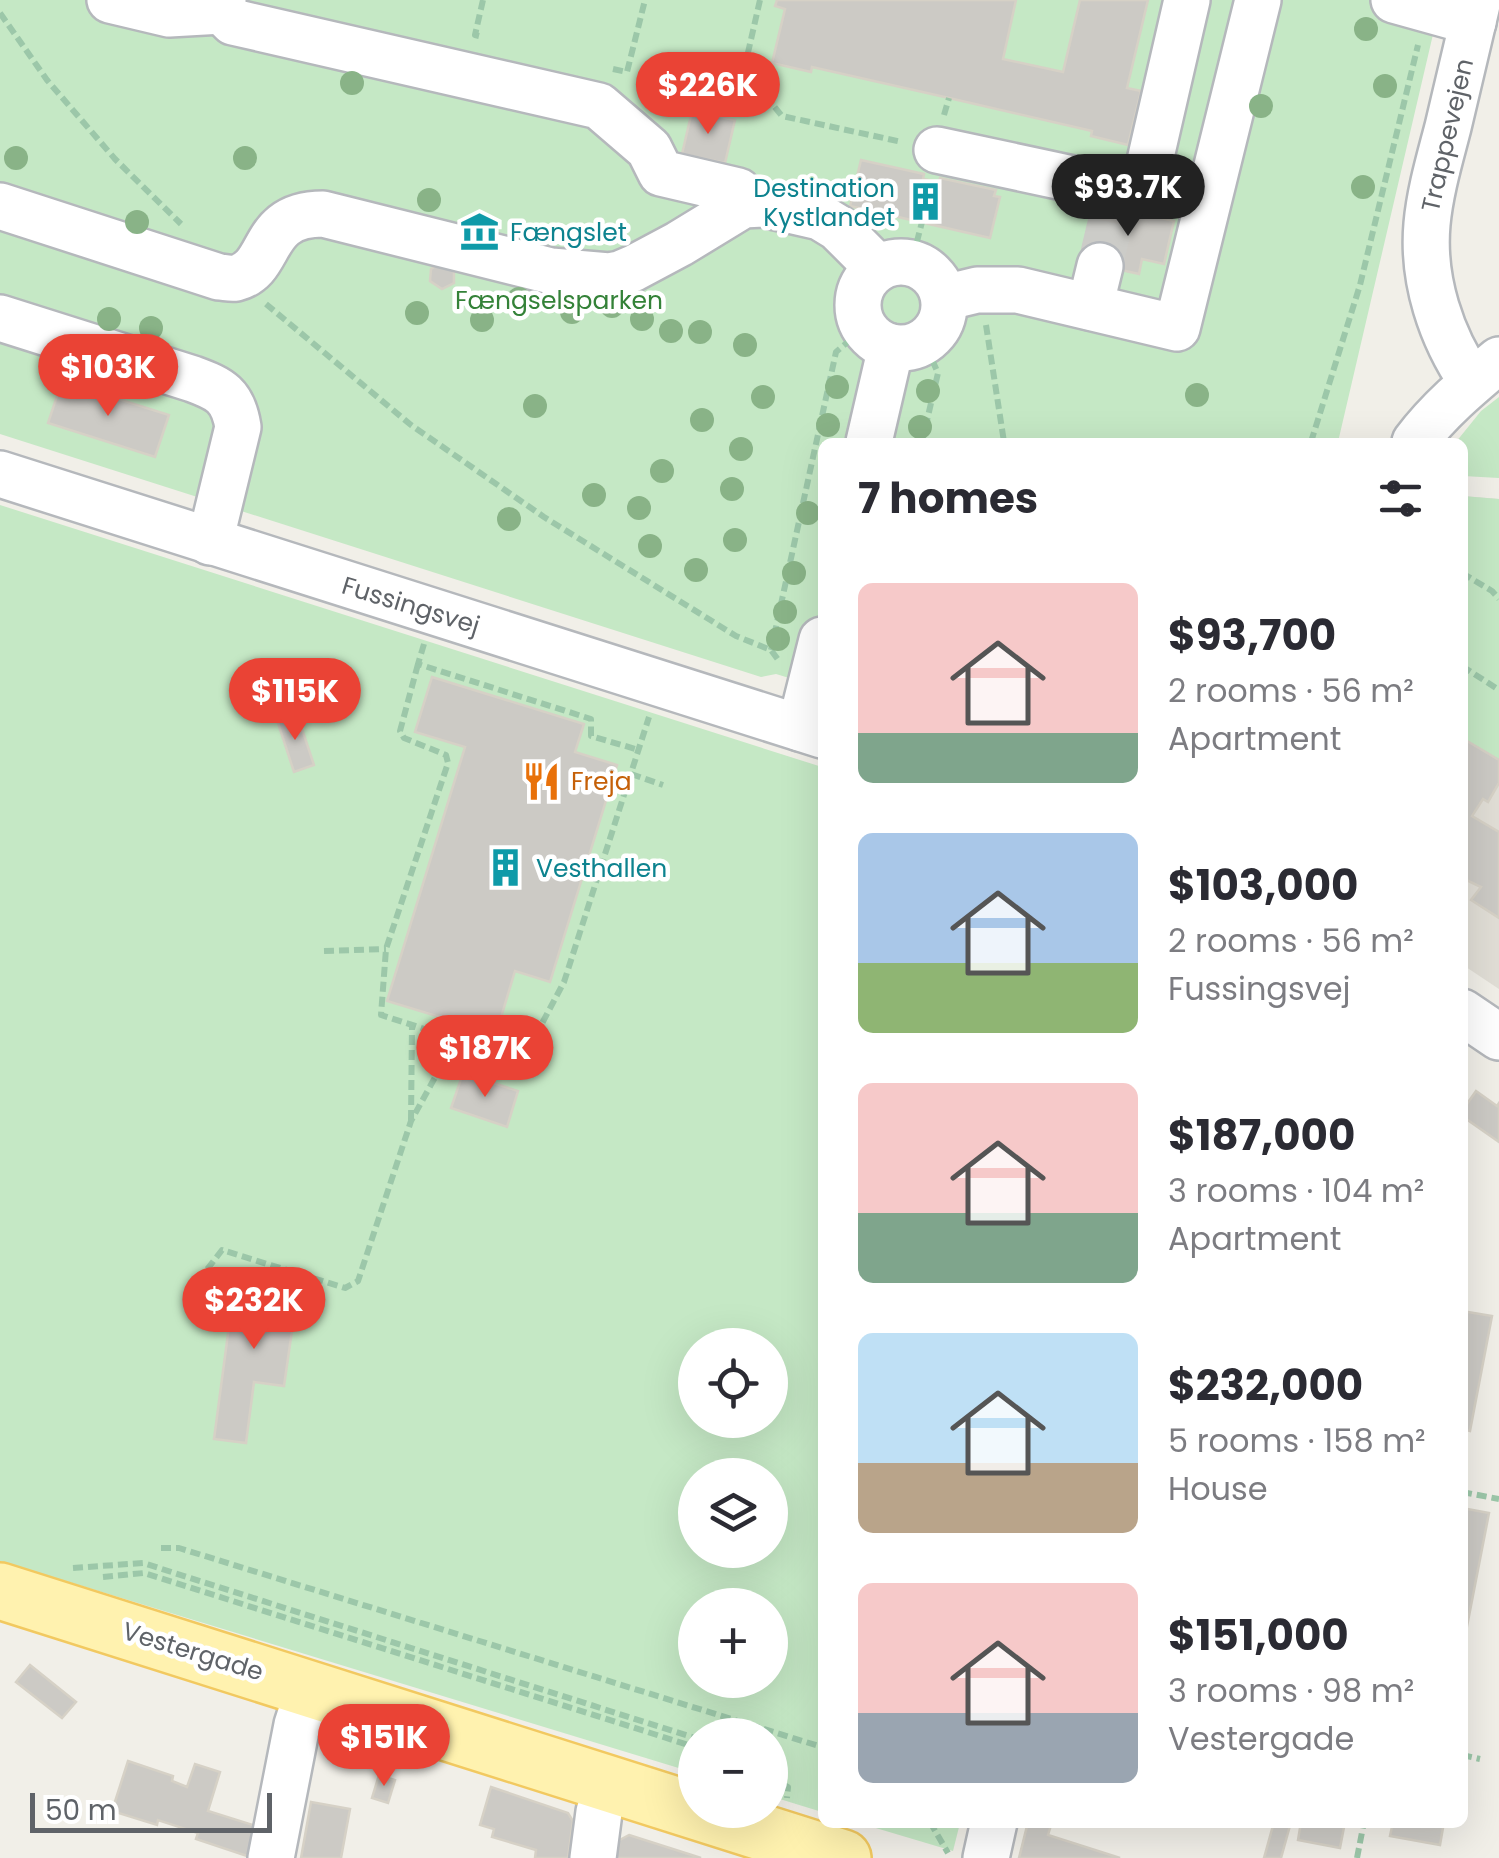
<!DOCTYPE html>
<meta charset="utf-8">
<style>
:root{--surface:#fff;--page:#f7f7f7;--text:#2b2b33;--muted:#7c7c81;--accent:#ea4335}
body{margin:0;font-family:Poppins,sans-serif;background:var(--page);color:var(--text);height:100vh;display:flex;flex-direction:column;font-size:38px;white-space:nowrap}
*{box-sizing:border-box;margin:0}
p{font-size:32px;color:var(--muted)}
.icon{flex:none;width:55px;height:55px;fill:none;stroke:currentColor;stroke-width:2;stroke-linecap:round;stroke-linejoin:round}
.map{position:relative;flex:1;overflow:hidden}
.side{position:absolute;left:818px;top:438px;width:650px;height:1390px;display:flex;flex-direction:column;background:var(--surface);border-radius:15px;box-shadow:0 10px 40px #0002}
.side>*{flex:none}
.fabs{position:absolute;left:678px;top:1328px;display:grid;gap:20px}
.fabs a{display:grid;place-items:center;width:110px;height:110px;border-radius:50%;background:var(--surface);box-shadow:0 10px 40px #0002;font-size:50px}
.scale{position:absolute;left:30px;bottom:25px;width:242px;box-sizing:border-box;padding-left:10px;border:5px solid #5f6368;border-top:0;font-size:28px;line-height:35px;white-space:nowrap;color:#5f6368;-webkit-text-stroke:8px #fff;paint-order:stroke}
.price{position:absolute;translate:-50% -85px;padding:0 22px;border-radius:35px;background:var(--accent);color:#fff;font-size:32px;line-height:65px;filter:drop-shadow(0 2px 5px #0008)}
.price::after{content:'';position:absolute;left:50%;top:60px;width:30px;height:22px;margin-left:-15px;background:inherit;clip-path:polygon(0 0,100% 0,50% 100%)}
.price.on{background:#222;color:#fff}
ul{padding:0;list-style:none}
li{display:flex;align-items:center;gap:30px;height:250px;padding:0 40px}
li span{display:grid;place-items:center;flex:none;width:280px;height:200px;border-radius:15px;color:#555}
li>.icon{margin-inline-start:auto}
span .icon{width:120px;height:120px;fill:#fffc;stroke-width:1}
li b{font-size:42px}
h2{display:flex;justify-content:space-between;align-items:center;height:120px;padding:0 40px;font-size:42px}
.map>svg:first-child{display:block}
</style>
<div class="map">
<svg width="1499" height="1858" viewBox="0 0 1499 1858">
<rect width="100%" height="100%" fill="#f1efe8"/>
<polygon fill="#e1ded6" points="1462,496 1499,499 1499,989 1463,965"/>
<g fill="#c5e8c5" fill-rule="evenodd">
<polygon points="0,0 1441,0 1338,442 822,442 822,688 776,674 761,677 0,434"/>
<polygon points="1499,397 1499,478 1463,476 1462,442 1456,442 1481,411"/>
<polygon points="1463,496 1499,499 1499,760 1463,738"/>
<path d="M0,505L822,767V1812L770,1796V1735H695V1773L0,1561ZM695,1345H770V1420H695ZM695,1475H770V1550H695ZM695,1605H770V1680H695Z"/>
<polygon points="859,1823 960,1823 953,1851"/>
</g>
<g fill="#cccac5" stroke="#d6d1c6" stroke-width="2.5">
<polygon points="777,0 1016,0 1003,59 1063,72 1080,0 1148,0 1127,88 1141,91 1128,145 1091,136 1092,131 949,98 812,67 811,72 772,63 785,9 775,6"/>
<polygon points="692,111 735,120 725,163 682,154"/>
<polygon points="861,160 924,174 923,179 939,182 940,178 996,190 994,196 1000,197 990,238 850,206"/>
<polygon points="1098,204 1174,221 1164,264 1142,259 1139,274 1085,262"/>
<polygon points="443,261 454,268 454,283 442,289 430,281 431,269"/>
<polygon points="62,381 169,415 155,457 48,423"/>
<polygon points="432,677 584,724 575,752 617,765 550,982 515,971 496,1034 387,1001 465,747 415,732"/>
<polygon points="297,714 314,765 294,772 277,720"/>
<polygon points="1462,738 1499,760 1499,783 1488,802 1483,799 1472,816 1499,832 1499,918 1471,900 1481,887 1462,878"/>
<polygon points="463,1073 518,1091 507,1127 451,1108"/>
<polygon points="1476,1091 1497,1106 1499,1103 1499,1142 1462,1116 1462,1111"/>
<polygon points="235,1281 298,1289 284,1386 254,1382 246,1443 214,1439"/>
<polygon points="1462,1311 1492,1316 1470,1431 1462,1429"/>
<polygon points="1462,1508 1489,1513 1462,1652"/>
<polygon points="30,1665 76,1702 62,1718 16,1682"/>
<polygon points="128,1761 173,1776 172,1781 187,1787 195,1764 220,1772 208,1811 259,1827 250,1857 196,1839 198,1833 158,1820 157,1825 112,1811"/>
<polygon points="379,1775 395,1780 388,1803 372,1798"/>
<polygon points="491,1787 568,1813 573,1821 568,1858 535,1858 536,1850 492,1837 494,1829 480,1825"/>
<polygon points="311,1802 350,1809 341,1858 301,1858"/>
<polygon points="1028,1822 1052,1822 1048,1835 1120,1858 1019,1858"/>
<polygon points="1274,1822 1291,1822 1281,1858 1264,1858"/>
<polygon points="1301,1822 1345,1822 1340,1848 1298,1840"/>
<polygon points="1393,1822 1444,1822 1440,1845 1390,1836"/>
<polygon points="629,1835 701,1858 614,1858 616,1842"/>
</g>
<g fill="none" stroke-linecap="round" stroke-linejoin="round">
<polyline stroke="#ccccc8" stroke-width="45" stroke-dasharray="45 22" stroke-linecap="butt" points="1100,266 1114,207"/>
<defs>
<g id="minor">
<polyline points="110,0 169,14 222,11"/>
<polyline points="223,0 222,11 233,22 599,106 649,149 661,173 738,191 743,205"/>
<polyline points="1394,0 1473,22"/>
<polyline points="937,150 1119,189 1147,174 1187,0"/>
<path d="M0,206L219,277C225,277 230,279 236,278C275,268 258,214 323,214L551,271L609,276L620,274L634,268L679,244L743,205L763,204L820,217L838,228L878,268"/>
<circle cx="901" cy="305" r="43"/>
<polyline points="944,298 977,290 1018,290 1177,328 1258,0"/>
<polyline points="1090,307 1100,266"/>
<path d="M0,318L193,379C220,389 233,395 238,427L210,542"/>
<path d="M1472,382C1441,337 1422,280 1427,224C1430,191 1440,158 1448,127C1458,84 1468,42 1478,0"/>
<polyline points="869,442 891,347"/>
<path d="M1415,442C1438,411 1469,385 1499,360"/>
<polyline points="0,474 822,735"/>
<polyline points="800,728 822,640"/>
<polyline points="1462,1012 1499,1037"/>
<polyline points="271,1858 297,1725 309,1688"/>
<polyline points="593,1858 599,1812 609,1783"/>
<polyline points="986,1858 994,1822"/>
</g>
<polyline id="major" points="0,1591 843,1858"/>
</defs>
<use href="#minor" stroke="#b5b8bc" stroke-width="50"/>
<use href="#major" stroke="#f2c960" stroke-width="60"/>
<g stroke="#9cc7a9" stroke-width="6" stroke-dasharray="10 5" stroke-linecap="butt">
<polyline points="760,0 744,70 782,116 902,142"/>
<polyline points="0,13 47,80 115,159 181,224"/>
<polyline points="479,36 475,35 483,0"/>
<polyline points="613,69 627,72 645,0"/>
<polyline points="944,115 949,98"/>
<polyline points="913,257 922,222"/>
<polyline points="266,304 411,425 544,517 736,636 771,650 779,661"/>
<polyline points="986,325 1004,442"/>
<polyline points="922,442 938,373 929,353"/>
<polyline points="1311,442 1360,285 1418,45"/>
<polyline points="1462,573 1492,591 1499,599"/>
<polyline points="424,644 418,664 591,719 591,736 639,750"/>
<polyline points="771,650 836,352 856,335"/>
<polyline points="418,664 400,731 404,738 446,755 448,763 386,949 381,1015 459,1040 460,1052"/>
<polyline points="1462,666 1499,690"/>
<polyline points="631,774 663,785"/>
<polyline points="324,951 386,949"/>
<polyline points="411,1120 412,1025"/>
<polyline points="189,1293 222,1250 345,1288 358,1281 411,1121 438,1072 460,1052 494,1063 513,1060 539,1029 564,982 649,717"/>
<polyline points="1462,1492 1499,1499"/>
<polyline points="161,1548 179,1548 822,1747"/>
<polyline points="73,1568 143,1563 695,1738"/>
<polyline points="103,1577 144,1573 695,1747"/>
<polyline points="1462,1755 1480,1759"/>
<polyline points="770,1777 788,1787 787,1798"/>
<polyline points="930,1822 948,1853"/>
<polyline points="1357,1858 1364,1822"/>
</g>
<use href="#minor" stroke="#fff" stroke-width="45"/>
<use href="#major" stroke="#fff2af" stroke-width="55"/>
</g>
<g fill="#89b387">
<circle cx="1366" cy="29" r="12"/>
<circle cx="352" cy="83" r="12"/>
<circle cx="1385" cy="86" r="12"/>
<circle cx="1261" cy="106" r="12"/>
<circle cx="16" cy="158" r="12"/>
<circle cx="245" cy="158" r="12"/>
<circle cx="1363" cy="187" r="12"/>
<circle cx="429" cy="200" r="12"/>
<circle cx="137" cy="222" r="12"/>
<circle cx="519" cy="299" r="12"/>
<circle cx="612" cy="306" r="12"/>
<circle cx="572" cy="312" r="12"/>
<circle cx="417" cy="313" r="12"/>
<circle cx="109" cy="319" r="12"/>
<circle cx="642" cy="319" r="12"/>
<circle cx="482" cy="320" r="12"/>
<circle cx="151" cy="328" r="12"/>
<circle cx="671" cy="331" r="12"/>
<circle cx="700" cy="332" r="12"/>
<circle cx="745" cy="345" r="12"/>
<circle cx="837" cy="387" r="12"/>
<circle cx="928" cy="391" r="12"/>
<circle cx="1197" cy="395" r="12"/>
<circle cx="763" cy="397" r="12"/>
<circle cx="535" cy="406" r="12"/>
<circle cx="702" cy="420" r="12"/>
<circle cx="828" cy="425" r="12"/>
<circle cx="920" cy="427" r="12"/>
<circle cx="741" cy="449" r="12"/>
<circle cx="662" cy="471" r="12"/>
<circle cx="732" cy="489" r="12"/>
<circle cx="594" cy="495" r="12"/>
<circle cx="639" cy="508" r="12"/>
<circle cx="808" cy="513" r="12"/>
<circle cx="509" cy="519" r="12"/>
<circle cx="735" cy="540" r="12"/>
<circle cx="650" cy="546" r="12"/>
<circle cx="696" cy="570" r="12"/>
<circle cx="794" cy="573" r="12"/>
<circle cx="785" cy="612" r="12"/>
<circle cx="778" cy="639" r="12"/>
</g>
<defs>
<symbol id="building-bare" viewBox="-9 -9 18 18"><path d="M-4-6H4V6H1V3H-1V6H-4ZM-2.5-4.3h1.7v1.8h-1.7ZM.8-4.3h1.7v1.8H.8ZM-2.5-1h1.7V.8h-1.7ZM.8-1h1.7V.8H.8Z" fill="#0f9aa8" stroke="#fff" stroke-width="2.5" paint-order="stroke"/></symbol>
<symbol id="museum-bare" viewBox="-9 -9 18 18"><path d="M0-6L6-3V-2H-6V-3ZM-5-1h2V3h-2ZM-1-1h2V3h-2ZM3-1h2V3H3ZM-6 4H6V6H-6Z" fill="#0f9aa8" stroke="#fff" stroke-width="2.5" paint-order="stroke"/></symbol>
<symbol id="restaurant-bare" viewBox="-9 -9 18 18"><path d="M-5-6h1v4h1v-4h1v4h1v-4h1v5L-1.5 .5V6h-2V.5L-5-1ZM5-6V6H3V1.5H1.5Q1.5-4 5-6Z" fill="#e8710a" stroke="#fff" stroke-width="2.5" paint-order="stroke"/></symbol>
</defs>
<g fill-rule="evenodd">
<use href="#building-bare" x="898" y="174" width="55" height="55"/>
<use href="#museum-bare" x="452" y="204" width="55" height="55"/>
<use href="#restaurant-bare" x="514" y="754" width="55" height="55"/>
<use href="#building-bare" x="478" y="840" width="55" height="55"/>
</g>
<g text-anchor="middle" stroke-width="9" stroke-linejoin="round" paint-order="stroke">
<g font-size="25" fill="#5f6368" stroke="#fff">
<text transform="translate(1447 135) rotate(-77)" y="9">Trappevejen</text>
<text transform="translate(411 605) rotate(17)" y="9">Fussingsvej</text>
<text transform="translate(193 1651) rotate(17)" y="9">Vestergade</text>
</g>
<g font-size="25" fill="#0d838f" stroke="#fff" text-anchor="start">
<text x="895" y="197" text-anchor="end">Destination<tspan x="895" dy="29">Kystlandet</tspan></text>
<text x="510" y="241">Fængslet</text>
<text x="536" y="877">Vesthallen</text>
</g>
<g font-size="25" fill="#348238" stroke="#fff">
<text x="559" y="309">Fængselsparken</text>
</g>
<g font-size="25" fill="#c56008" stroke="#fff" text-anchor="start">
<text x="571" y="790">Freja</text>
</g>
</g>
</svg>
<div class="fabs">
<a><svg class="icon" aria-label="locate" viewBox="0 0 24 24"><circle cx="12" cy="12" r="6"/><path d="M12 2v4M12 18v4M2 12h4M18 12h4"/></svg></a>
<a><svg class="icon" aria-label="layers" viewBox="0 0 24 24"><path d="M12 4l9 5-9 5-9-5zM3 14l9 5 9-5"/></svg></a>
<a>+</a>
<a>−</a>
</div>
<div class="scale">50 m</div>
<b class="price" style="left:708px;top:137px">$226K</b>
<b class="price on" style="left:1128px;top:239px">$93.7K</b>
<b class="price" style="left:108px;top:419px">$103K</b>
<b class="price" style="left:295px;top:743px">$115K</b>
<b class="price" style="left:485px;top:1100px">$187K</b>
<b class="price" style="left:254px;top:1352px">$232K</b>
<b class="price" style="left:384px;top:1789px">$151K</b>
<section class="side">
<h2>7 homes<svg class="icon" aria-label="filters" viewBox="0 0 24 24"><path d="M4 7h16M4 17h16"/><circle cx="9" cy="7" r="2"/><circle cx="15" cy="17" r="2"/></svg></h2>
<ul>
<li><span style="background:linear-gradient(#f6c9c9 75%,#7fa58c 0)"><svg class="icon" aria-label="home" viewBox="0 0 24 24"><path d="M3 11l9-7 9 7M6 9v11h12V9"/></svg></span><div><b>$93,700</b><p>2 rooms · 56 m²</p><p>Apartment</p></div></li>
<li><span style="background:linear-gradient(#a9c7e8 65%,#8fb573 0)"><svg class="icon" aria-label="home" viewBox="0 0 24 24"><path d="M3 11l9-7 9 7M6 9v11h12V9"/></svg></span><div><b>$103,000</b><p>2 rooms · 56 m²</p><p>Fussingsvej</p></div></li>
<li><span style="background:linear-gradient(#f6c9c9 65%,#7fa58c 0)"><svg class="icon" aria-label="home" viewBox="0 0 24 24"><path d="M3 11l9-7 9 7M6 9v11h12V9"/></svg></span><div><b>$187,000</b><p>3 rooms · 104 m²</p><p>Apartment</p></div></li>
<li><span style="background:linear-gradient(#bfe0f5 65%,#b9a48a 0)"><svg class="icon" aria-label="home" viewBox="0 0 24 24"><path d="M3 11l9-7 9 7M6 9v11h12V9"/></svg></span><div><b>$232,000</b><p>5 rooms · 158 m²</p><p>House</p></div></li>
<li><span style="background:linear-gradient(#f6c9c9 65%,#9aa5b1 0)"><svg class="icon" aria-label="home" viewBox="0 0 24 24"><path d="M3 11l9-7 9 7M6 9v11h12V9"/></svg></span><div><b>$151,000</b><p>3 rooms · 98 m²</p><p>Vestergade</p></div></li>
</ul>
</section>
</div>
